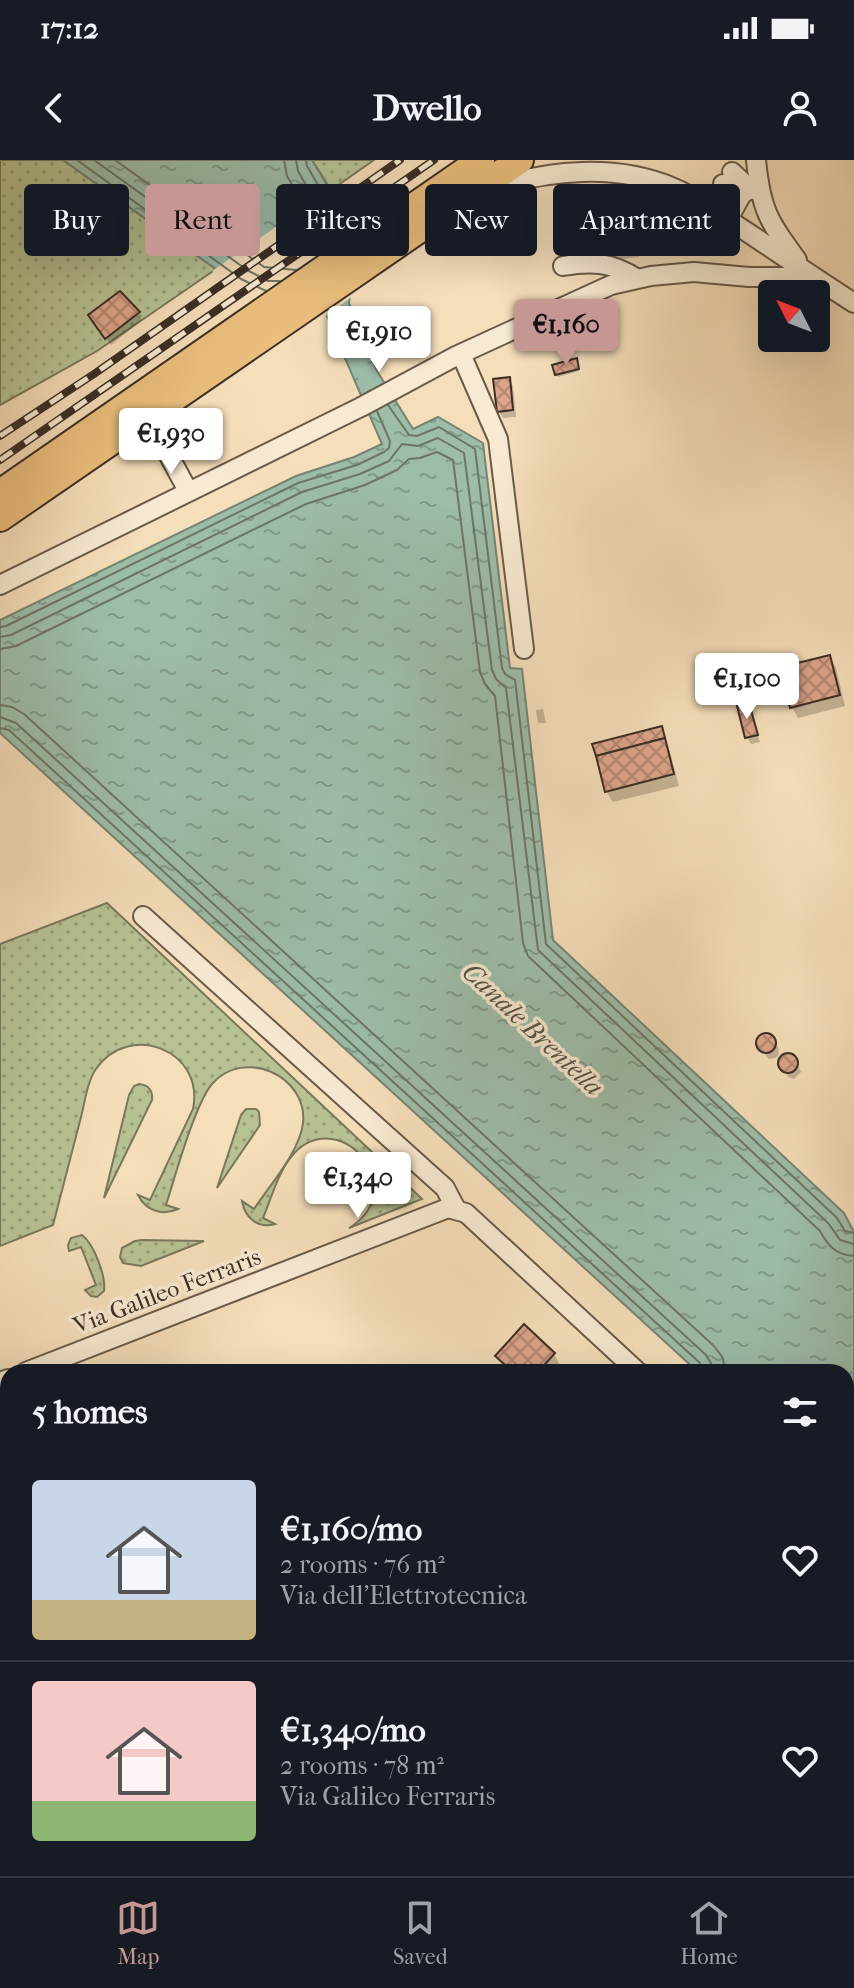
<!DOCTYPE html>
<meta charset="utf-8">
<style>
:root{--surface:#171b24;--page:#242831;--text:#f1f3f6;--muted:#9ea1a6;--line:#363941;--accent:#c59692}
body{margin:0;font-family:"IM FELL French Canon",serif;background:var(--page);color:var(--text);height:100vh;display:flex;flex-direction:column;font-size:30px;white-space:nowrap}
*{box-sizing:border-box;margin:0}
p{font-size:26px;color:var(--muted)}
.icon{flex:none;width:44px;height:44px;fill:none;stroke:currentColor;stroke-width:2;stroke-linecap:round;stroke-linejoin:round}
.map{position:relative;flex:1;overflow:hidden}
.side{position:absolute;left:0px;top:1204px;width:854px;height:512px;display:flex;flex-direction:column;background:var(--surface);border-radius:24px 24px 0 0;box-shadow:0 8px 32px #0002}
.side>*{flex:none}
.top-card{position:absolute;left:24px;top:24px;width:806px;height:72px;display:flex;gap:16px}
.needle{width:52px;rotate:312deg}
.fabs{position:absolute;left:758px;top:120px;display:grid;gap:16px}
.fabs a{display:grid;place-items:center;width:72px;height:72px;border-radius:8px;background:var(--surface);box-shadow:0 8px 32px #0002;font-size:40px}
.price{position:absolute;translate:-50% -68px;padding:0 18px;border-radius:8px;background:#fff;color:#222;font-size:26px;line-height:52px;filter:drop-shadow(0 2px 4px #0008)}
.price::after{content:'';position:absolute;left:50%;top:48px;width:24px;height:18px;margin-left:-12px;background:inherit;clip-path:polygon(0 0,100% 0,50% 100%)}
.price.selected{background:var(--accent);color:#111}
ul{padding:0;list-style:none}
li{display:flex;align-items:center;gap:24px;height:200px;padding:0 32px}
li+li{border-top:2px solid var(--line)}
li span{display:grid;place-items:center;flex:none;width:224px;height:160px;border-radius:8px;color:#555}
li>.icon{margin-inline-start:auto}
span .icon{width:96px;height:96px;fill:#fffc;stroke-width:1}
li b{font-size:34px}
h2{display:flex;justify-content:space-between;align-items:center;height:96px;padding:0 32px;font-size:34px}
.chip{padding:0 28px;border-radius:8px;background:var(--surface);box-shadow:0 8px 32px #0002;font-size:28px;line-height:72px}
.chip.selected{background:var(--accent);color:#111}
.status{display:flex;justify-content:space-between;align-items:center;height:56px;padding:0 40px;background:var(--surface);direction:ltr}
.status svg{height:22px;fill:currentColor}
header{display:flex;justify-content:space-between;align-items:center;height:104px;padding:0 32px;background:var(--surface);font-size:36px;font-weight:800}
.menu{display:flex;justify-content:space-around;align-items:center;height:112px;border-top:2px solid var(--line);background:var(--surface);font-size:22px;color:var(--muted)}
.menu a{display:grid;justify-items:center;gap:4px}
.menu .selected{color:var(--accent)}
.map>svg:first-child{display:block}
</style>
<div class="status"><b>17:12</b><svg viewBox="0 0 49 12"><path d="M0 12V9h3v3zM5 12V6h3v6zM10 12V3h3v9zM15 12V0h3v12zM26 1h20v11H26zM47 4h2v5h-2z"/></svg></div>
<header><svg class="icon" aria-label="back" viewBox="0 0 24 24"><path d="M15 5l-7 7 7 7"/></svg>Dwello<svg class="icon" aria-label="person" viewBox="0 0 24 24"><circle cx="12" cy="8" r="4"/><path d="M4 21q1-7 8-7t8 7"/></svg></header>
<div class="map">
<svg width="854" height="1716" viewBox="0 0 854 1716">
<defs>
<pattern id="grass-dots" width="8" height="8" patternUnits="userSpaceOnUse" patternTransform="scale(2)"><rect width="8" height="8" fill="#b7c294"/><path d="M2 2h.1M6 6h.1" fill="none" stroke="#969e79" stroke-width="1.8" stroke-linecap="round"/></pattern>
<pattern id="water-ripples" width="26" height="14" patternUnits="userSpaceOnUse" patternTransform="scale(2)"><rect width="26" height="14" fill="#9dbda9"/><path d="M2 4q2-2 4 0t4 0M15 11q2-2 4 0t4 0" fill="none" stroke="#819a89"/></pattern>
<pattern id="building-cross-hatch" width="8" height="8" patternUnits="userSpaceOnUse" patternTransform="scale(2)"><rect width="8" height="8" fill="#dca48a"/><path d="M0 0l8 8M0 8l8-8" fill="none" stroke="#b48671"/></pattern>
</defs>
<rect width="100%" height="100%" fill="#f5deba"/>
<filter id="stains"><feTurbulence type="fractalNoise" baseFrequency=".0025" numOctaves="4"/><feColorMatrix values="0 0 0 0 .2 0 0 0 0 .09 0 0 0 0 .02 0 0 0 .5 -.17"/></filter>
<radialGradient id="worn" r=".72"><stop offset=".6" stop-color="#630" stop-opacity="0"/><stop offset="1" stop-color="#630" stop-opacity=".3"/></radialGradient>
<g fill="url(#grass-dots)" stroke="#7a785c" stroke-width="2">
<polygon points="0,0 63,0 216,109 97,191 0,245"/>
<polygon points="312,0 374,0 331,30"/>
<path d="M107,743L422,1039L349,1068C415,1027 336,941 291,997C278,1013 271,1039 263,1058L275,1064C258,1069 245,1058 242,1041L254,1049C270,1025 300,991 303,963C308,916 244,887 212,924C195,944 175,1017 166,1045L178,1049C162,1056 146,1051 138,1035L150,1040L193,949C205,890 129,861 96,909C87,922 85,942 81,957C72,993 62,1029 53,1065L0,1086V784Z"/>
<path d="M139,924C149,925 153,931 152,940L104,1038L129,935L134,926Z"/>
<polygon points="246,949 256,949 259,952 260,965 217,1028 241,955"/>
<path d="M82,1075C94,1084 106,1116 104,1131L97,1137L91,1136L85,1130L96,1125L81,1087L69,1091L68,1085L71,1078Z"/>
<polygon points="135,1081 142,1080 204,1081 141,1106 123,1103 120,1097 122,1088"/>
</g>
<polygon fill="url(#water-ripples)" stroke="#768474" stroke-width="2" points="63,0 312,0 357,76 349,143 377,211 413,269 438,257 483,283 510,508 522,509 553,780 844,1053 854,1072 854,1355 846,1348 846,1212 698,1212 0,573 0,460 296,316 354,297 382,284 323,147 216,109"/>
<polygon fill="#f5deba" points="334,27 361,75 353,136 324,157 320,150 265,143 249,138 212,111"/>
<g fill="#0003">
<polygon points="630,57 637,68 639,97 593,102 586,91"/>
<polygon points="120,133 142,160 111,185 95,162"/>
<polygon points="577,203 579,211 558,217 556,214"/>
<polygon points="509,219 513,226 516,257 503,258 499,251"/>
<polygon points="829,497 836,508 845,546 798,558 792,547"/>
<polygon points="748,545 760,582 751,584 747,577"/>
<polygon points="543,549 546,563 538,563 536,550"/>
<polygon points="666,583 670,592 679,626 613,642 606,631"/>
<polygon points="768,875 778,887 779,894 776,898 769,899 759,887 759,880"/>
<polygon points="789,895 794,897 801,912 794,919 788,917 780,903 783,897"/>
<polygon points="554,1194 560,1205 554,1212 510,1212 498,1196"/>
</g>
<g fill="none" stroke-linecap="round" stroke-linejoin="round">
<g stroke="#6c7667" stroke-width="2">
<polyline points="77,0 241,119 266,131"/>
<polyline points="94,0 247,110 268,121 280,121"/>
<polyline points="115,0 264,107 296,110"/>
<polyline points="284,0 287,16 325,81 325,90"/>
<polyline points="296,0 298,11 338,81"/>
<polyline points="306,0 307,6 347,75"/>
<polyline points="388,245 409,275 417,276 439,267 475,289 502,508 505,514 515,520 546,784 837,1058 845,1071 854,1073"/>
<polyline points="0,467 6,466 298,323 357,305 384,292 389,288 390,281 377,251"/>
<polyline points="0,477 11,475 302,332 360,314 389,301 402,284 418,286 438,278 464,293 492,510 496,519 506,528 538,790 829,1064 840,1080 854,1084"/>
<path d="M0,489L16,486L306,344L365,325L397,310L409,299L420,298L437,292L453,300L480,512L485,524L495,536L523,783L528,796L820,1071C828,1086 836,1095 854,1096"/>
<polyline points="0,545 12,547 24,554 714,1186 723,1198 725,1212"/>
<polyline points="0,557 16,563 706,1195 711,1203 713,1212"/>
<polyline points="0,568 9,570 700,1203 703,1212"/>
</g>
</g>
<g fill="url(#building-cross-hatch)" stroke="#3c2e25" stroke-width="2">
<polygon points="606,55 606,58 631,55 634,86 584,91 581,57"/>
<polygon points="120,131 140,152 105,179 88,155"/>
<polygon points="577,198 579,209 555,215 552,205"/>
<polygon points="510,217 513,250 497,252 493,219"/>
<polygon points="830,495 840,535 790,548 781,507"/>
<polygon points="749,543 758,575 745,578 737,546"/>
<polygon points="662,566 665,578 596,596 592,584"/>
<polygon points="665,578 674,614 605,632 596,596"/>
<circle cx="766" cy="883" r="10"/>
<circle cx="788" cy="903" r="10"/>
<polygon points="524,1164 555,1193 538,1212 513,1212 495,1196"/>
<polygon points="846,1425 854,1432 854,1471 846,1463"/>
</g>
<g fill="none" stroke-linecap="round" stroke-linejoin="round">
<defs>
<g id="minor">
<path d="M756,0C761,50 768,60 797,100"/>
<polyline points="732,12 751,30"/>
<polyline points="723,24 737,41"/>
<path d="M489,29C548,10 616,3 674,28C700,39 724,57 747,72C783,96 818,120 854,143"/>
<polyline points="728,59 742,34 758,25"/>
<path d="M563,106C591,101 611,102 636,118"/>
<polyline points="461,194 498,279 524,489"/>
<polyline points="166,290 188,331"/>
<polyline points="0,425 361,247 456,196 611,125 651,116 694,112 749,117 813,117"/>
<polyline points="143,756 445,1028 456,1049"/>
<polyline points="26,1212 448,1048 466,1053 638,1212"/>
<polyline points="0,1222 8,1219"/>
<polyline points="846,1404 854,1411"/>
<polyline points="0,1568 8,1568"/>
<polyline points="846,1644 854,1645"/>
</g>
<g id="highway">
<polyline points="0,333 481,0"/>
<polyline points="0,358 520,0"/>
</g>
</defs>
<use href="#minor" stroke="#6a5a4a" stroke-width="22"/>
<use href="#highway" stroke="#3c2e25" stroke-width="30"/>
<use href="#minor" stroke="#f8ead2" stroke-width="18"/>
<use href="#highway" stroke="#eabf7d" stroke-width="26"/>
<defs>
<g id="rail">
<polyline points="0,276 94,214 400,0"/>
<polyline points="0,300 434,0"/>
</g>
</defs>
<use href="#rail" stroke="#3c2e25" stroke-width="8"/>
<use href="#rail" stroke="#f8ead2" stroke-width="5" stroke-dasharray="15" stroke-linecap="butt"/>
</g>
<g text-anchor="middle" stroke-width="7" stroke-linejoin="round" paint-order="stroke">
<g font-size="24" fill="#3c2e25" stroke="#f8ead2">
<text transform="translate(167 1131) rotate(-21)" y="8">Via Galileo Ferraris</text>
</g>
<g font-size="26" font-style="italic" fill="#545246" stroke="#f8ead2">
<text transform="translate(533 869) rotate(43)" y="9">Canale Brentella</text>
</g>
</g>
<rect width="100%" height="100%" filter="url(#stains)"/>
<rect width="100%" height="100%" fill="url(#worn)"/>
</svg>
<div class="fabs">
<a><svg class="needle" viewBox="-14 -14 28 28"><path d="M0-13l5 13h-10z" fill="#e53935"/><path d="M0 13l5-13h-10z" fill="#9ea1a6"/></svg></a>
</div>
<b class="price selected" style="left:566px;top:207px">€1,160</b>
<b class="price" style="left:379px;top:214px">€1,910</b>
<b class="price" style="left:171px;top:316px">€1,930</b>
<b class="price" style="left:747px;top:561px">€1,100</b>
<b class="price" style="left:358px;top:1060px">€1,340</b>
<div class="top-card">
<a class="chip">Buy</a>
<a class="chip selected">Rent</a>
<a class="chip">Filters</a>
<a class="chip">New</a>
<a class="chip">Apartment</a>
</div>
<section class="side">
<h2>5 homes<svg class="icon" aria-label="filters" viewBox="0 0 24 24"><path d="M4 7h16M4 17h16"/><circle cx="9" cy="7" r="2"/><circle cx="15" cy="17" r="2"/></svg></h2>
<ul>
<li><span style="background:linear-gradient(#c9d6e8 75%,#c2b280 0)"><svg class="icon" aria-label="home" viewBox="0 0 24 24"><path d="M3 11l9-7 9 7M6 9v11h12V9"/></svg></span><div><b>€1,160/mo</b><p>2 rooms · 76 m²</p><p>Via dell'Elettrotecnica</p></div><svg class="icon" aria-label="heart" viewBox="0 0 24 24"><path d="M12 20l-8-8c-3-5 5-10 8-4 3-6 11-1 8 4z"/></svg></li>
<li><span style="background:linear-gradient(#f6c9c9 75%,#8fb573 0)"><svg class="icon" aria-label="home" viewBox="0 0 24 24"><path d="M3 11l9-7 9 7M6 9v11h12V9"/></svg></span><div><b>€1,340/mo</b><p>2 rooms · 78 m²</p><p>Via Galileo Ferraris</p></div><svg class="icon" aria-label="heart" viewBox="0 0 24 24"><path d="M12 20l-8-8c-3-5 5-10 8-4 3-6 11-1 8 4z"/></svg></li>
</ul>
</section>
</div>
<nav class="menu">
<a class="selected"><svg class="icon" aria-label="map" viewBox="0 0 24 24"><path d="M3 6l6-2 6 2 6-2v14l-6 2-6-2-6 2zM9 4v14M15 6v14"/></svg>Map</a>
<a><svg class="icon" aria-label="saved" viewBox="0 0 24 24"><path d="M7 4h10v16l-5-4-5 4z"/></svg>Saved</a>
<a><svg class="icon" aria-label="home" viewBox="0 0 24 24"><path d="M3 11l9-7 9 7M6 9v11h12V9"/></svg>Home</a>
</nav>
